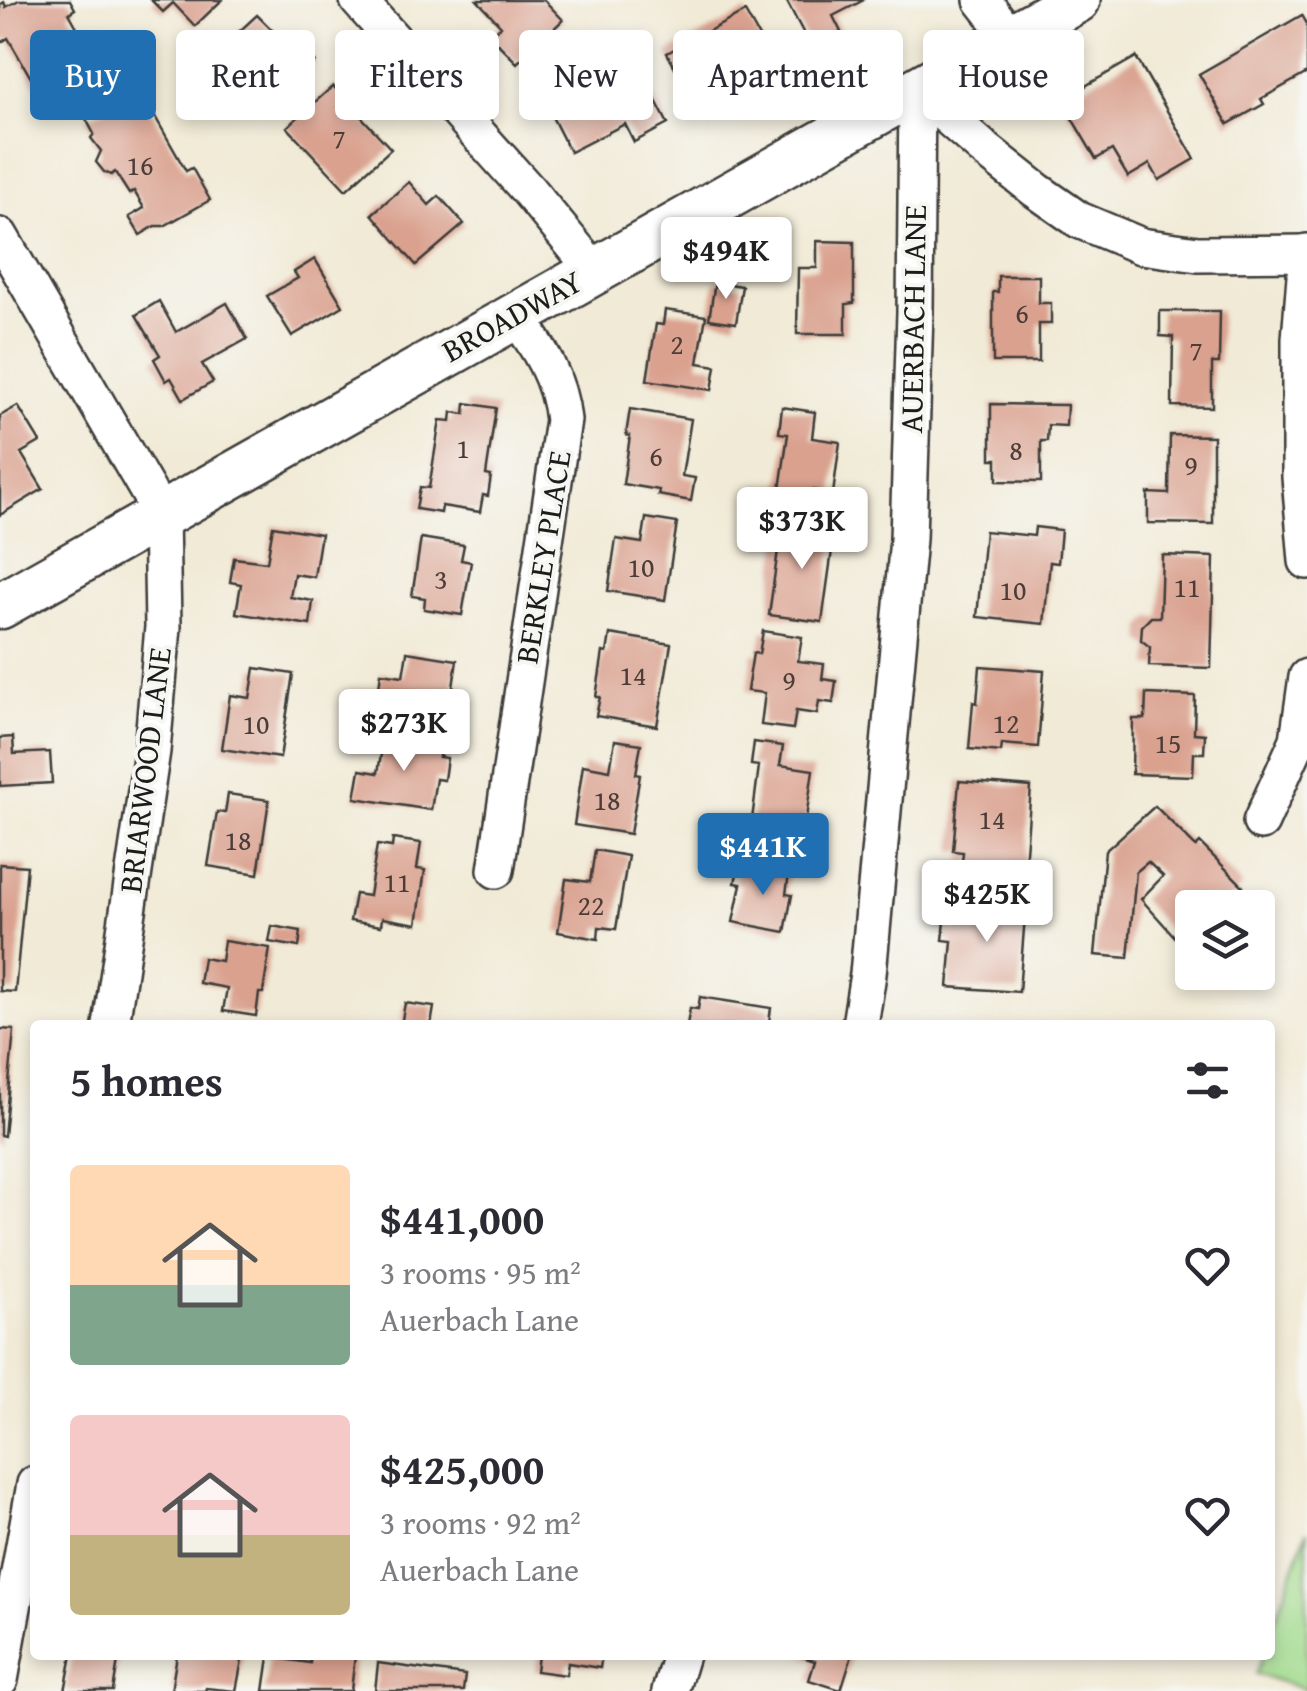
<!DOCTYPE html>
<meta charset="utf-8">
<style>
:root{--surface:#fff;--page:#f2f2f3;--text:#2b2b33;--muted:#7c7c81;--accent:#1f6fb2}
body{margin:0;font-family:"Gentium Book Plus",serif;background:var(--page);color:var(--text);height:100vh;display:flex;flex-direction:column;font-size:38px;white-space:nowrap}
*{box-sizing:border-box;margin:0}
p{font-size:32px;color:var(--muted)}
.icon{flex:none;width:55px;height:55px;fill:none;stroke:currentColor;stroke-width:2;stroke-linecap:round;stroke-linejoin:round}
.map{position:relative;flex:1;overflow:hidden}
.sheet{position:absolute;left:30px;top:1020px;width:1245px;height:640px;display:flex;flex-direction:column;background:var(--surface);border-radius:10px;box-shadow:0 5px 15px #0003}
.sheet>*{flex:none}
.top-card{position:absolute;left:30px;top:30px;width:1248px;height:90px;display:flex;gap:20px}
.controls{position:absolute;left:1175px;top:890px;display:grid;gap:20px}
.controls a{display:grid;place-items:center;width:100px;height:100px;border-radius:10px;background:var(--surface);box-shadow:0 5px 15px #0003;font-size:50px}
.price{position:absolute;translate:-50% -85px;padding:0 22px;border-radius:10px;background:#fff;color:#222;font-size:32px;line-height:65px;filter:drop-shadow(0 2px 5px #0008)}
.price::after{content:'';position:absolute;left:50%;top:60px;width:30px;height:22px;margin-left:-15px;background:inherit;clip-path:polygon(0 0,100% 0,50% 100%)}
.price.selected{background:var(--accent);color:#fff}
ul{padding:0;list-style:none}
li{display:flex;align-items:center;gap:30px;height:250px;padding:0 40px}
li span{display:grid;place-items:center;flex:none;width:280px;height:200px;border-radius:10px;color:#555}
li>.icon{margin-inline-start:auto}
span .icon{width:120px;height:120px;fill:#fffc;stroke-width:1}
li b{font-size:42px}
h2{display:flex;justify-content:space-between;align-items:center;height:120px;padding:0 40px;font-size:42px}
.pill{padding:0 35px;border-radius:10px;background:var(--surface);box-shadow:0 5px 15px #0003;font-size:35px;line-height:90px}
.pill.selected{background:var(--accent);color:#fff}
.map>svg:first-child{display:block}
</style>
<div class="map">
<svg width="1307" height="1691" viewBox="0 0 1307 1691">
<rect width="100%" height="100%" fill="#f6f6f2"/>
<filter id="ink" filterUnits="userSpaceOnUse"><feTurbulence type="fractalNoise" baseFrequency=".01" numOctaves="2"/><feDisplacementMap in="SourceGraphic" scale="20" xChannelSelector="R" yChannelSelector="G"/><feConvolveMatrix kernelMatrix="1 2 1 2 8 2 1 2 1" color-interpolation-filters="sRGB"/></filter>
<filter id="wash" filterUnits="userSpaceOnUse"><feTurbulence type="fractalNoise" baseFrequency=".0048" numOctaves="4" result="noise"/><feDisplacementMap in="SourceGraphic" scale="40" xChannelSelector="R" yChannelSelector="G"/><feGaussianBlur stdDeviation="2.25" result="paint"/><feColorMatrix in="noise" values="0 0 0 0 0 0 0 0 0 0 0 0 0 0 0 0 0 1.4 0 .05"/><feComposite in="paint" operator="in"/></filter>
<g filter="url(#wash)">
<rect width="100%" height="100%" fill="#f1ead6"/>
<polygon fill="#a1da8c" stroke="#5e7b54" stroke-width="2.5" points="1307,1531 1307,1690 1256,1674 1263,1655 1270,1655 1270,1635"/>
<g id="blocks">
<g fill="#daa18f">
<polygon points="19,0 70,0 75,9 69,13 95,60 39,92 8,38 0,43 0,5 4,2 6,7"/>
<polygon points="151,0 222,0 195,26 173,3 163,12"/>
<polygon points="477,0 544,0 563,20 517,63 490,36 501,26"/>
<polygon points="786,0 864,0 833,16 841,32 811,47"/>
<polygon points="745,12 776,67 698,110 667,53"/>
<polygon points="257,15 283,41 289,35 315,62 270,105 218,51"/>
<polygon points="1302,15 1307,24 1307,73 1261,99 1264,104 1228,124 1199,74"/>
<polygon points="1136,57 1195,159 1159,180 1150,164 1128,177 1112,150 1096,159 1061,100"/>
<polygon points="639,68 668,124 634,142 625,124 570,152 545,103 603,73 608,84"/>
<polygon points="333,86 391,149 346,190 287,127"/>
<polygon points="140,90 186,171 192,168 210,200 164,226 155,226 140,235 129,217 144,208 134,191 129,194 115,172 111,175 104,172 96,162 101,151 91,138 94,134 86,119"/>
<polygon points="409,182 429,205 439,196 464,224 416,265 372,214"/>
<polygon points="817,241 854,242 854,303 846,304 846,334 797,334 798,268 817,268"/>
<polygon points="315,259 343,306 292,336 267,296 298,278 294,272"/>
<polygon points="998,276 1039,276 1039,303 1051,303 1051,324 1039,324 1039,362 993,362 993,292 998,292"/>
<polygon points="715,282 742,286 736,323 709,319"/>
<polygon points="159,301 176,332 227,303 247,339 202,364 213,382 183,399 171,378 166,381 154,359 160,355 136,315"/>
<polygon points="665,310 706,316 698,363 716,366 712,390 647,380 656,324 663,325"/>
<polygon points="1160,311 1220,311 1219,363 1212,363 1212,407 1172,406 1173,337 1160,336"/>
<polygon points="466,403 496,408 486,475 491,476 488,496 483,495 480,512 442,506 441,513 416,509 420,487 429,488 440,420 451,421 452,412 465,414"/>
<polygon points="991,404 1067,405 1066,426 1048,425 1047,441 1041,441 1041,482 997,481 997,459 991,459"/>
<polygon points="18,406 40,442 21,453 43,489 0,515 0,416"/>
<polygon points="782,407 815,412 812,438 840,442 833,494 813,490 810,507 778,503 788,434 779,433"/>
<polygon points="630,409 691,419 682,476 695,478 691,501 658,495 659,490 623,484 630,436 626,435"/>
<polygon points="1170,435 1213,436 1213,524 1148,523 1148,493 1169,494"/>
<polygon points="646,518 677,523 665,600 608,591 616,539 642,543"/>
<polygon points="782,521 835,529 822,622 769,615"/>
<polygon points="273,526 321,534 314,577 294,574 290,597 313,601 310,625 236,613 241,584 230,582 234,558 267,562"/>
<polygon points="1035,527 1061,530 1058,563 1050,562 1044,624 977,617 985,531 1034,536"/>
<polygon points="421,538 464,545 461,560 471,562 462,615 424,609 425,598 412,596"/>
<polygon points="1162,555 1214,557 1211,668 1149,666 1150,647 1141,640 1142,626 1151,617 1160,617"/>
<polygon points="763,631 802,637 798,661 824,664 822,679 836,681 833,703 819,701 817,714 796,711 793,729 761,725 765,693 747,691 753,653 759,654"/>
<polygon points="610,634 671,644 657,726 596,716 600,697 596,697 603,652 607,653"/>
<polygon points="407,652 457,660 450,708 378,696 381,673 403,676"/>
<polygon points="980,666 1044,671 1038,747 1002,744 1001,752 969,749 973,702 977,703"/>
<polygon points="255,668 293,674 280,758 222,749 230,695 250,698"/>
<polygon points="1146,694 1195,696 1194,733 1205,734 1204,753 1194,753 1193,776 1132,774 1133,719 1145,719"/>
<polygon points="384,735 441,744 439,757 447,758 444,780 436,779 431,810 355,798 360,770 378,773"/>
<polygon points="13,737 14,754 50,752 52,783 0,786 0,738"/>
<polygon points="615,740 641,744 636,774 640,775 630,834 574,825 583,765 610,770"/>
<polygon points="754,742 783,746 780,765 813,770 805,825 784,822 781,840 750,835 759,766 751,765"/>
<polygon points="959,781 1031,787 1025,866 962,862 963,852 953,851"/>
<polygon points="228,794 269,800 258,874 208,866 217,812 225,813"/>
<polygon points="1155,806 1196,847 1200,843 1243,886 1221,908 1192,908 1192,936 1183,946 1141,899 1163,876 1148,862 1136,872 1128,958 1095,955 1105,851"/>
<polygon points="393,839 421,843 417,869 425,870 417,924 382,918 381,926 350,921 355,894 369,896 377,845 392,847"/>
<polygon points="595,850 628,856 616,929 599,927 598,939 558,932 566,879 590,882"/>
<polygon points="0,864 27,866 15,992 0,991"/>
<polygon points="739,864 789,874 786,894 792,895 785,932 733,922 741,884 735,883"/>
<polygon points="960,898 1026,903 1019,992 948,987 952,941 943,940 945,921 958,922"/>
<polygon points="272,926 301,931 299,947 269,942"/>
<polygon points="224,941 270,948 263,993 259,993 256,1016 223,1011 227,988 199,983 203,958 221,961"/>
<polygon points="700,997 771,1008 769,1022 777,1023 777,1025 687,1025 690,1008 698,1009"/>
<polygon points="405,1003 434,1007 431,1025 401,1025"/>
<polygon points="0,1029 14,1030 4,1136 0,1135"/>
<polygon points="72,1655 119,1655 113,1691 65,1691"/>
<polygon points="177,1655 243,1655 236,1691 206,1688 205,1691 171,1691"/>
<polygon points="311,1655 355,1655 351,1691 264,1691 269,1657 310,1663"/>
<polygon points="538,1655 602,1655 600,1668 568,1663 566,1675 536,1671"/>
<polygon points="852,1655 841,1690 809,1680 815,1661 799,1656"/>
<polygon points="378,1663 465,1675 463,1691 375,1691"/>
</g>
</g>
</g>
<g filter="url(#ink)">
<use href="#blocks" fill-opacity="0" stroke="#3c3b38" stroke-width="2.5"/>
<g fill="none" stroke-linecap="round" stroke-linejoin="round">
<defs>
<g id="minor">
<polyline points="358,0 528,190 594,270"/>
<polyline points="982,0 1011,37"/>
<polyline points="917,90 982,147 1036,190 1079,220 1141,246 1198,254 1306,253"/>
<polyline points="0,236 161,514 163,627 152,751 111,1025"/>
<polyline points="1307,252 1300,339 1300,477 1307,561"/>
<polyline points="1261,822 1298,740 1307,677"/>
<path d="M496,870L563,420C559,379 539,347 515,315"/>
<polyline points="860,1025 868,974 908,539 915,312 917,90"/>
<polyline points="0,1680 35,1484"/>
<polyline points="670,1691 681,1655"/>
</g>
<polyline id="major" points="0,606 1077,0"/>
</defs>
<use href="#minor" stroke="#3c3b38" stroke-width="40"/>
<use href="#major" stroke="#3c3b38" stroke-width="50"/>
<use href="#minor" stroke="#fff" stroke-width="35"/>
<use href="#major" stroke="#fff" stroke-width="45"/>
</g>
</g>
<g text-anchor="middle" stroke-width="8" stroke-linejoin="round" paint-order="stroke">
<g font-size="28" fill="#4c3d39">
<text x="339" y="148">7</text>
<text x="140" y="175">16</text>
<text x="1022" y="323">6</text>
<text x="677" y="354">2</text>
<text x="1196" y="360">7</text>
<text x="463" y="458">1</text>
<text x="1016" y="460">8</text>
<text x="656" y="466">6</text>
<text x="1191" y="475">9</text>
<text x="641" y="577">10</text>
<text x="441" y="589">3</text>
<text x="1187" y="597">11</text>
<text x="1013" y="600">10</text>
<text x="633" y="685">14</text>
<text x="789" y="690">9</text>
<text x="1006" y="733">12</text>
<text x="256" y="734">10</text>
<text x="1168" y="753">15</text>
<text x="607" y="810">18</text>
<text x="992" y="829">14</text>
<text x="238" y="850">18</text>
<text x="397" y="892">11</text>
<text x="591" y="915">22</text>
</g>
<g font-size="32" fill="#1c1c1c" stroke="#f6f6f2">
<text transform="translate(512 316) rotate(-29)" y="11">BROADWAY</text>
<text transform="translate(913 319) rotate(-89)" y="11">AUERBACH LANE</text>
<text transform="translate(543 557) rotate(-81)" y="11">BERKLEY PLACE</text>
<text transform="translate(145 770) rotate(-83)" y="11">BRIARWOOD LANE</text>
</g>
</g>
</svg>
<div class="controls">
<a><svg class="icon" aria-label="layers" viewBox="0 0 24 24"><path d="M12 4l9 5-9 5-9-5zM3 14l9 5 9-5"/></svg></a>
</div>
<b class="price" style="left:726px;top:302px">$494K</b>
<b class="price" style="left:802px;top:572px">$373K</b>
<b class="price" style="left:404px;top:774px">$273K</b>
<b class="price selected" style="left:763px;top:898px">$441K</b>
<b class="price" style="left:987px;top:945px">$425K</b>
<div class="top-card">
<a class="pill selected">Buy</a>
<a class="pill">Rent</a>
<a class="pill">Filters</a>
<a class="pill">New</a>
<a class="pill">Apartment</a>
<a class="pill">House</a>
</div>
<section class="sheet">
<h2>5 homes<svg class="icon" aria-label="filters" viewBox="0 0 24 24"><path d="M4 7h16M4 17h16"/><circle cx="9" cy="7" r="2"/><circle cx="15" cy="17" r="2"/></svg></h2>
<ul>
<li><span style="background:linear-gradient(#ffd9b3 60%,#7fa58c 0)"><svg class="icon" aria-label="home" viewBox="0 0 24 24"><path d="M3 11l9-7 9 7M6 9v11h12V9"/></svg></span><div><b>$441,000</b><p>3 rooms · 95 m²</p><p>Auerbach Lane</p></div><svg class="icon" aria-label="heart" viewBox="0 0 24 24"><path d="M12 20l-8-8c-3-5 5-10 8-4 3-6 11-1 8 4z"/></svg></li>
<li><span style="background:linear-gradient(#f6c9c9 60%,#c2b280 0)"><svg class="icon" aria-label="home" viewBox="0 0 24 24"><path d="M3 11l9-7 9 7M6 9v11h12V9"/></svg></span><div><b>$425,000</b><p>3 rooms · 92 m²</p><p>Auerbach Lane</p></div><svg class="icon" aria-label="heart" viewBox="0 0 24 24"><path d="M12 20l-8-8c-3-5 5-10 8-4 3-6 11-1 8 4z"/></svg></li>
</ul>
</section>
</div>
